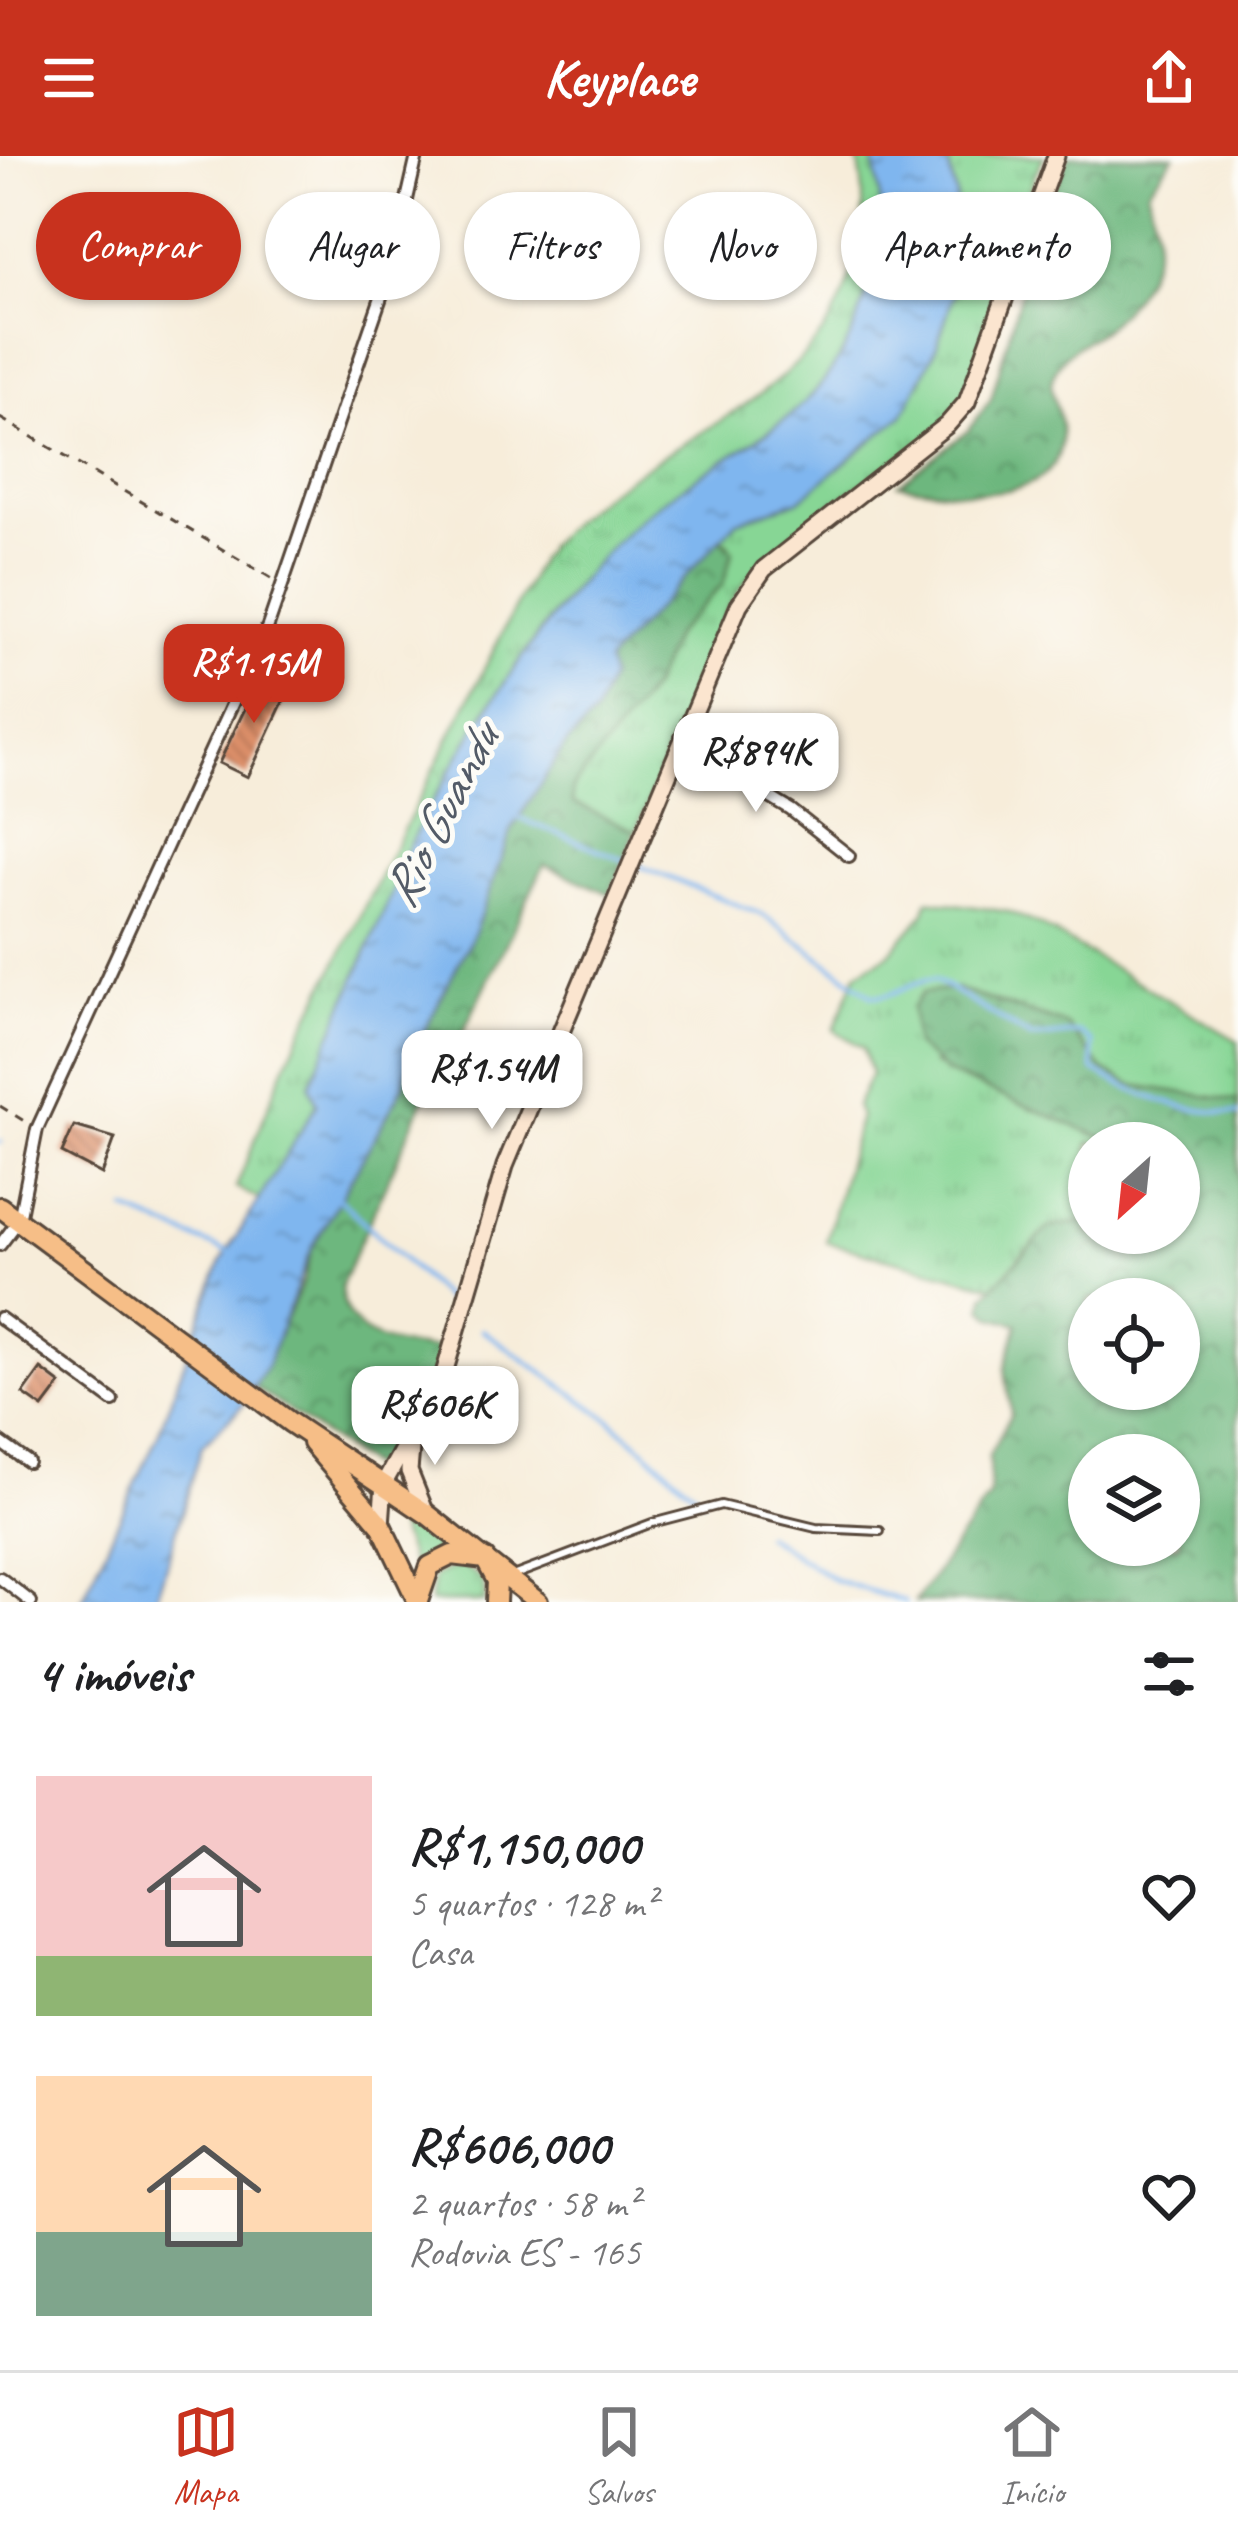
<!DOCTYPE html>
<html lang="pt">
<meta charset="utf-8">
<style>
:root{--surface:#fff;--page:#f6f6f6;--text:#202124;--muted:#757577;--line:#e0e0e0;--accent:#c8321e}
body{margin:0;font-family:Caveat,sans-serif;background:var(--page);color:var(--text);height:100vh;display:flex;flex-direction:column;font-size:45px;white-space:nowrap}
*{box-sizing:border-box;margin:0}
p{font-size:39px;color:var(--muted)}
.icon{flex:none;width:66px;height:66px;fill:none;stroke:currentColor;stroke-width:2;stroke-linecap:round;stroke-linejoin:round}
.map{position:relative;height:1446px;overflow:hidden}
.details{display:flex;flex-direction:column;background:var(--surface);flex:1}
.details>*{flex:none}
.guide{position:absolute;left:36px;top:36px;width:1167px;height:108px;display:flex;gap:24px}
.needle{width:78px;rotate:207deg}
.controls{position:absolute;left:1068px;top:966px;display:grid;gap:24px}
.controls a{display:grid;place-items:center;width:132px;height:132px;border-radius:50%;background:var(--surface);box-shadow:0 3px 9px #0004;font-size:60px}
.price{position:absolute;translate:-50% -102px;padding:0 27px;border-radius:24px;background:#fff;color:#222;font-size:39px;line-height:78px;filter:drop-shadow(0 3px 6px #0008)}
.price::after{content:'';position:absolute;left:50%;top:72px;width:36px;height:27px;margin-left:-18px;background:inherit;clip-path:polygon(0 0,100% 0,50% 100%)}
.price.active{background:var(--accent);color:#fff}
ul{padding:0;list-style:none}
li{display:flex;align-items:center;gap:36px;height:300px;padding:0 36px}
li span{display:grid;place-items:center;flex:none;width:336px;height:240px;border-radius:0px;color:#555}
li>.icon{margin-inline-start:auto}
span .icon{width:144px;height:144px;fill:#fffc;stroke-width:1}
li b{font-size:51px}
h2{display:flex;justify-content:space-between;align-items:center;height:144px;padding:0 36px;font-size:51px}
.chip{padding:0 42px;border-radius:54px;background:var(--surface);box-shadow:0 3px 9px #0004;font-size:42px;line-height:108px}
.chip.active{background:var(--accent);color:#fff}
header{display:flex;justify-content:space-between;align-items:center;height:156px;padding:0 36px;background:var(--accent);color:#fff;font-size:54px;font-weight:600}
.tabs{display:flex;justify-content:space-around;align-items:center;height:168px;border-top:3px solid var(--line);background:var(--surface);font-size:33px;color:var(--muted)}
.tabs a{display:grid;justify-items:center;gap:6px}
.tabs .active{color:var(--accent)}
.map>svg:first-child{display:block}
</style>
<header><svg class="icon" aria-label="menu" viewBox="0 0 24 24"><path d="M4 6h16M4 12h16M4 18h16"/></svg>Keyplace<svg class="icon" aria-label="share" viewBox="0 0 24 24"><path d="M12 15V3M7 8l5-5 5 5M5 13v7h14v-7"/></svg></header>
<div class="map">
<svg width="1238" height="1446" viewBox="0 0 1238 1446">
<defs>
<pattern id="grass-tufts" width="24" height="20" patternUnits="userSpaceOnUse" patternTransform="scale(3)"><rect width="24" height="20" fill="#87d695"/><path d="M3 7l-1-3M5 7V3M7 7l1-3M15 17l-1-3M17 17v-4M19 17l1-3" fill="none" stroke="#75b880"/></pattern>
<pattern id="forest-crowns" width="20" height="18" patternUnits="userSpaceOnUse" patternTransform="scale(3)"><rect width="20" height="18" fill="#6db77e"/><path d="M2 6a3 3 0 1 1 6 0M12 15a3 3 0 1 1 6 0" fill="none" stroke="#5b9567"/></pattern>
<pattern id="water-ripples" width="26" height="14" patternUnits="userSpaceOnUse" patternTransform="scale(3)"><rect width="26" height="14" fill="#7fb6ef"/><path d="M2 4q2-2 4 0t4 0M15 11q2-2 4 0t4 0" fill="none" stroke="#6994c1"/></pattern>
<pattern id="building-back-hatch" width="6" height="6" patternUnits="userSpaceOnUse" patternTransform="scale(3)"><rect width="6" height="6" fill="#dc8f69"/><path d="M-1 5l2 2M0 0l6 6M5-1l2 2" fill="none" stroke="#b47556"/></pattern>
</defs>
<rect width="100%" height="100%" fill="#fdfcf7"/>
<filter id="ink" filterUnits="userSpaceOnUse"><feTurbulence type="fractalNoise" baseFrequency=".00833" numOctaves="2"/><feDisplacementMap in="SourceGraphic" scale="24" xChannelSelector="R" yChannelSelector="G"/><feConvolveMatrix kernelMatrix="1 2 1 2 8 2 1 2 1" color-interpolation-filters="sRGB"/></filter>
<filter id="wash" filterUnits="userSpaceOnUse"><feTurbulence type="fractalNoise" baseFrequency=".004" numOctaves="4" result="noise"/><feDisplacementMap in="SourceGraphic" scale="48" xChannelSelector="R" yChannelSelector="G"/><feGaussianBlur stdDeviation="2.7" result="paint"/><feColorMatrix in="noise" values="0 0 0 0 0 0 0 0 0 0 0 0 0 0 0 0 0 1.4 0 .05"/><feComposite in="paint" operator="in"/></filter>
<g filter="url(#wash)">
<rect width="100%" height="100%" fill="#f7edda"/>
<g fill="url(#grass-tufts)" stroke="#61805a" stroke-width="3">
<path d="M857,0H872C885,49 882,75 870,124C835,262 762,273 660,347C628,370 595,407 570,437C501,521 446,618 396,714V727L310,929L318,947L261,1044L236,1032L284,911L542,398C628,284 816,261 854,109C864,71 867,38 857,0Z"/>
<path d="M946,0H1044C1001,82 1009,195 946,266C934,279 916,289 902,299C841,345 761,388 725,457L636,675L573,647L572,632L580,617L651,533L674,479L723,428L729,388L720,382L737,365L798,345L903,258L935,195L956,131V39Z"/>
<path d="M928,744L1010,756L1040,769L1238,885V945L1132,929L1103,914L1067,869L956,833L933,909L1116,987H1089V1064C1039,1078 1027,1089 996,1131L826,1086L860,960L856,950L871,918L863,892L834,874L857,817L889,798L925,756Z"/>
<polygon points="398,1350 440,1389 414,1414 397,1369"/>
<polygon points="460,1409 483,1424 485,1446 430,1446 434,1420"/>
</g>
<g fill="url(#forest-crowns)" stroke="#54704e" stroke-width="3" fill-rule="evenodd">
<path d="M1069,0H1174L1148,34C1150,49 1156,65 1156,80C1156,114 1128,154 1102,174C1089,183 1075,189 1065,201C1039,231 1057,240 1061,269C1070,356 952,338 899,328L968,275L991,243L1041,64Z"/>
<path d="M720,382L733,395L723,428L674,479L651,533L572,632L573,647L636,675L610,738L544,709L455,893L430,930L341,1129C343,1185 398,1192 443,1192L434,1223L382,1319L254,1231L304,1124L312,1092L403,931L409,905L475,775L512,673L564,591L595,558L606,507Z"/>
<path d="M956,833L1067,869L1103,914L1132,929L1238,945V1446H915L990,1339L989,1300L1011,1258L1005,1213L1018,1168L992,1161L983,1152L985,1140L1048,1072L1089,1064V1077H1179V987H1116L948,918L915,889L912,852L922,837ZM1179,1143V1233H1089V1143ZM1179,1299V1389H1089V1299Z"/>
</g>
<path fill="url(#water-ripples)" stroke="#5d7086" stroke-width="3" d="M872,0H946L956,39V131L935,195L903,259L798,345L737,365L607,506L610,522L595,558L564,591L512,673L475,775L409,905L403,931L312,1092L267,1209L243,1249L202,1290L155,1446H81L157,1281L221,1106L317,948L310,929L396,727V714C446,618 501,522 570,438C594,407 628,370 660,347C762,272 835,262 870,124C882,77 885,47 872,0Z"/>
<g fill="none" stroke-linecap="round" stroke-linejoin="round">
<g stroke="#7fb6ef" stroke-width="4.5">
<path d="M516,661L763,759L871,839C895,844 911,823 935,824L1032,882L1080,877L1092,887L1093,914C1137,940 1187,956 1238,958"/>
<polyline points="0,986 1,986"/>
<polyline points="335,1039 449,1146"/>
<polyline points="126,1054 232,1098"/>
<polyline points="482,1174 609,1263 702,1343"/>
<polyline points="765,1379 835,1424 905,1446"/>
</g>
</g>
<g id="blocks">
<g fill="url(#building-back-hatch)">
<polygon points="261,519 289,533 248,621 219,607"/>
<polygon points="74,970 115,982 102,1018 62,997"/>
<polygon points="41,1213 61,1228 43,1252 23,1238"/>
</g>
</g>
</g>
<g filter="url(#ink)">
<use href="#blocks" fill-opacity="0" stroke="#57473a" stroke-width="3"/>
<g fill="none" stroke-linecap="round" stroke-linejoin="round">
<defs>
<polyline id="service" points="515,1419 652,1367 721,1349 816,1372 880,1375"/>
<g id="minor">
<polyline points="682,588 791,654 849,700"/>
<polyline points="0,1089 19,1064 37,973 268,470 392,109 417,0"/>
<polyline points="0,1162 113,1245"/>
<polyline points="0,1286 28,1306"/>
<polyline points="0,1422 31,1446"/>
</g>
<g id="secondary">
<polyline points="412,1281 409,1315 425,1355"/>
<polyline points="381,1369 384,1327 443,1221 505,1010 739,449 764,413 947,269 967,246 1056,0"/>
</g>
<g id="trunk">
<polyline points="0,1051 291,1267 427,1358 538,1446"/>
<polyline points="312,1287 381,1369 418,1446"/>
<polyline points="418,1445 430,1410 452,1399 485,1403 497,1425 496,1446"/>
</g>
</defs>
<use href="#service" stroke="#57473a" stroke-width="12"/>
<use href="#minor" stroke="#57473a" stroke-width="16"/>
<use href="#secondary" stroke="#57473a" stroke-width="21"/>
<use href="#trunk" stroke="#57473a" stroke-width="24"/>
<g stroke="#57473a" stroke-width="3" stroke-dasharray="9 9" stroke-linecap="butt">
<polyline points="0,262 271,422"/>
<polyline points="0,950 24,965"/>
</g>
<use href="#service" stroke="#fff" stroke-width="6"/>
<use href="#minor" stroke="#fff" stroke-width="10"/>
<use href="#secondary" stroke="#fbe5cf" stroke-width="15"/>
<use href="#trunk" stroke="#f6be87" stroke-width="18"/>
</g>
</g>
<g text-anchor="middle" stroke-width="10" stroke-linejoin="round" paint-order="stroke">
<g font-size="51" font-style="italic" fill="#535b67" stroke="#fdfcf7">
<text transform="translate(439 659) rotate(-63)" y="18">Rio Guandu</text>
</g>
</g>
</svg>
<div class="controls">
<a><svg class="needle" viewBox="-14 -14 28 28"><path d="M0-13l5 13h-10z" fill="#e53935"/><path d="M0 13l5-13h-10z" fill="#757577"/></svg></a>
<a><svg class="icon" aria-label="locate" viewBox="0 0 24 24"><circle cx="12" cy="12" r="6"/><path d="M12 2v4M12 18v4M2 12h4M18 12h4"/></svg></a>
<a><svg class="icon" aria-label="layers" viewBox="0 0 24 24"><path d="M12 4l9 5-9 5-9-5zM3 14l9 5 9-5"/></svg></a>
</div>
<b class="price active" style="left:254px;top:570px">R$1.15M</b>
<b class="price" style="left:756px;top:659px">R$894K</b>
<b class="price" style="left:492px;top:976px">R$1.54M</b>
<b class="price" style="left:435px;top:1312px">R$606K</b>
<div class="guide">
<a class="chip active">Comprar</a>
<a class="chip">Alugar</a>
<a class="chip">Filtros</a>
<a class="chip">Novo</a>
<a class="chip">Apartamento</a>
</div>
</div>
<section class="details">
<h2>4 imóveis<svg class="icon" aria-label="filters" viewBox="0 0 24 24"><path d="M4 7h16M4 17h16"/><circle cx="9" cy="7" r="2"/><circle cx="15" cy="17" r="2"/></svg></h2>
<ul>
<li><span style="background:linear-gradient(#f6c9c9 75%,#8fb573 0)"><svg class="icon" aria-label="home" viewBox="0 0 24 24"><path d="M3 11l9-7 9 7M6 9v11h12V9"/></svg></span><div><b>R$1,150,000</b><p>5 quartos · 128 m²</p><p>Casa</p></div><svg class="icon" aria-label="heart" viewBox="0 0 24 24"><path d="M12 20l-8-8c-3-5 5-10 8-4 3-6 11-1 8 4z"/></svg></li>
<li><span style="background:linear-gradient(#ffd9b3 65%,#7fa58c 0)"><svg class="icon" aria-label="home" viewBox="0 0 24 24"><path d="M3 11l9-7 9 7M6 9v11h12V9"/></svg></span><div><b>R$606,000</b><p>2 quartos · 58 m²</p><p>Rodovia ES - 165</p></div><svg class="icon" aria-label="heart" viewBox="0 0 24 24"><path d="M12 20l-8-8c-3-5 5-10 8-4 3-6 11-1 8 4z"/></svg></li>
</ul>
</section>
<nav class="tabs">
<a class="active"><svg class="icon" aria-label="map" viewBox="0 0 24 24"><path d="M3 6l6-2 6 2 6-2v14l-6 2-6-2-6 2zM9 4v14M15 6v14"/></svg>Mapa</a>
<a><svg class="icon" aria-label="saved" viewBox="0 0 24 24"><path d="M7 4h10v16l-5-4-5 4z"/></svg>Salvos</a>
<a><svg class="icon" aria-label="home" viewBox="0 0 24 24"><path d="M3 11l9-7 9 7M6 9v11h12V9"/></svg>Início</a>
</nav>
